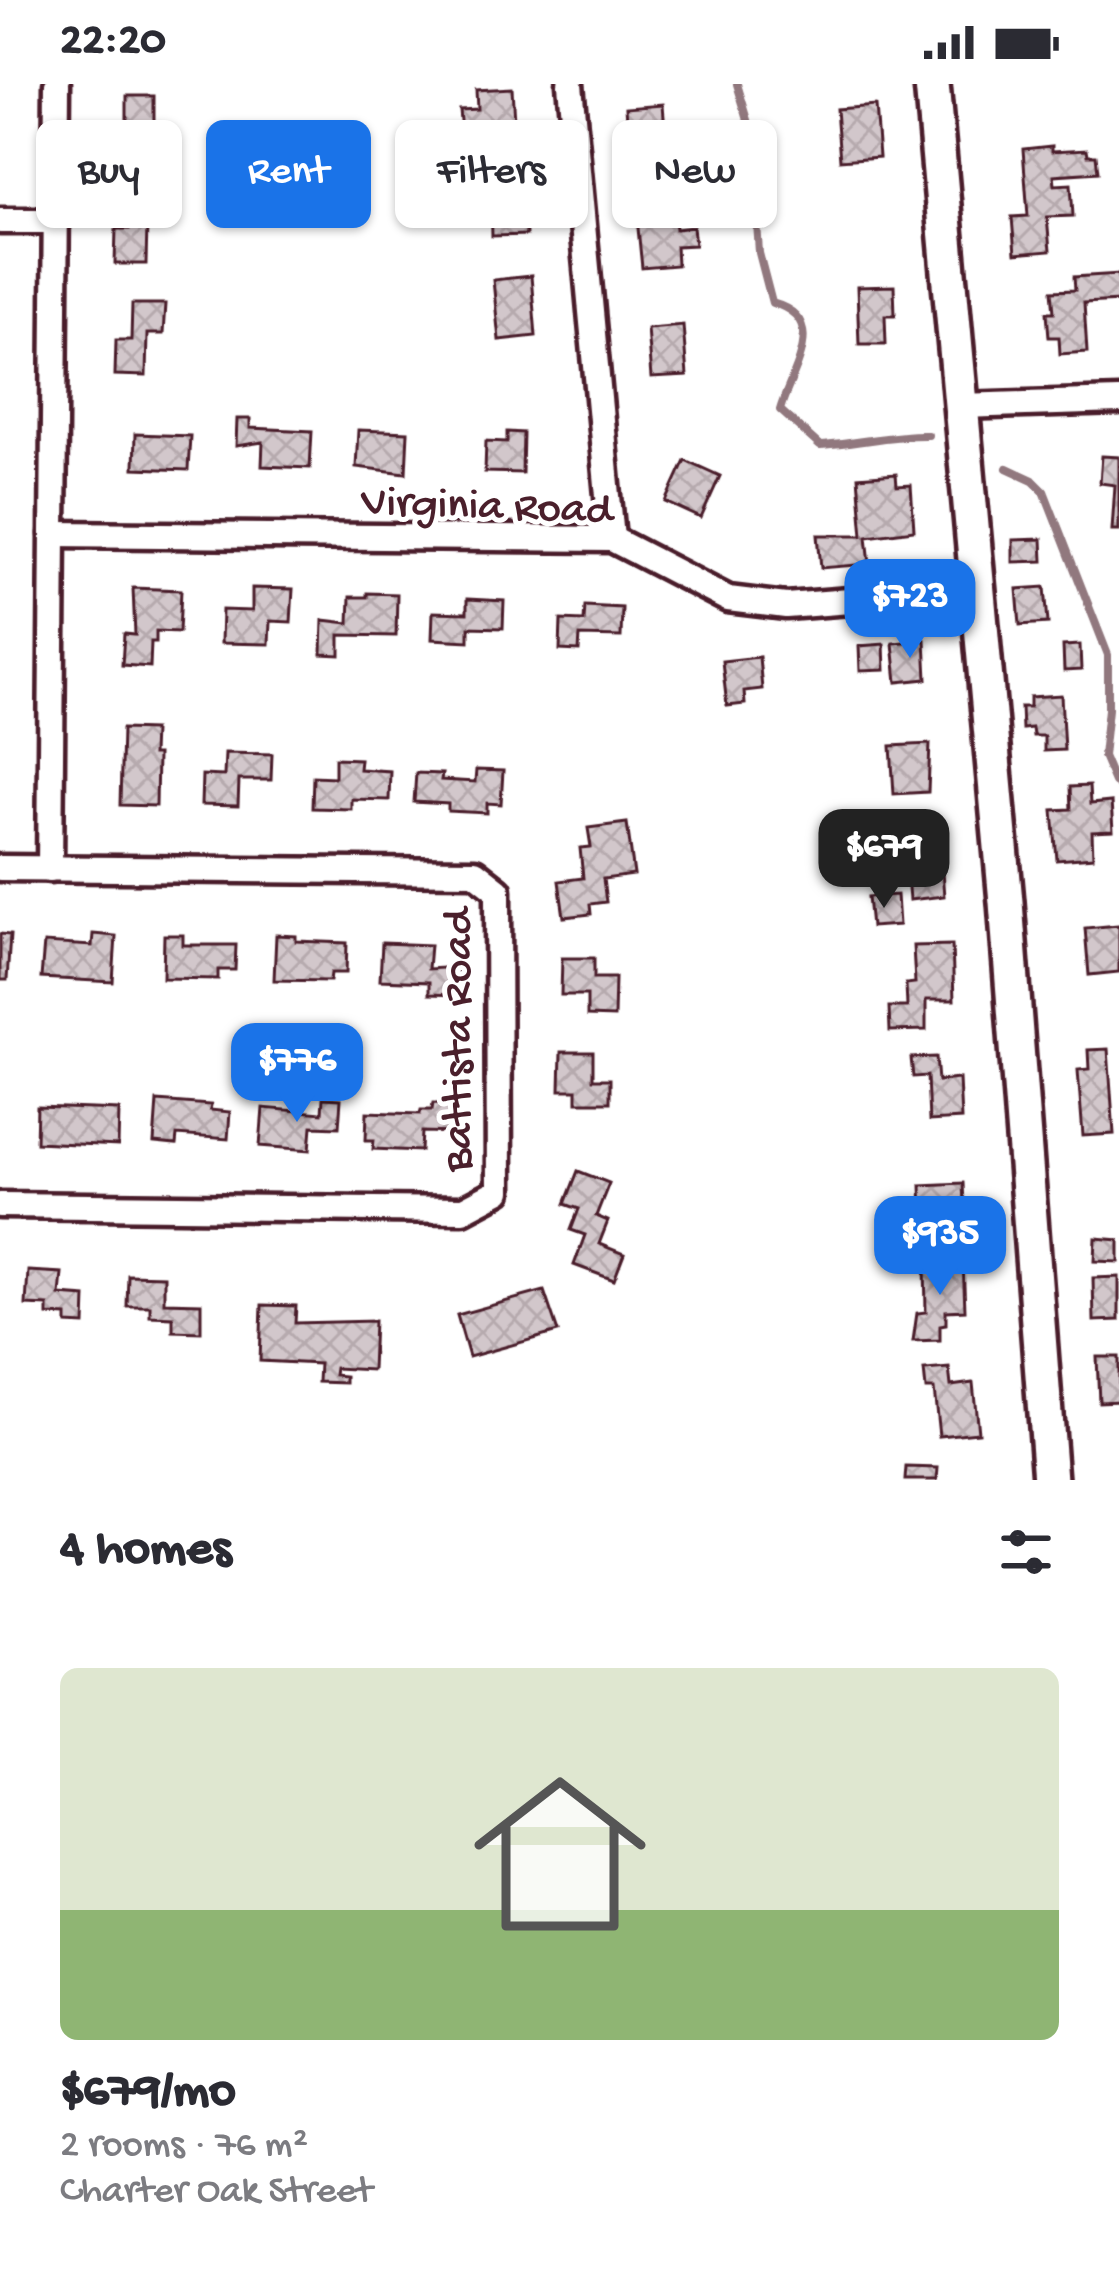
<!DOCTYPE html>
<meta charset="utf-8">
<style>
:root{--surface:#fff;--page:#f2f2f3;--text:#2b2b33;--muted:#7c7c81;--accent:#1a73e8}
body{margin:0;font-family:"Gochi Hand",sans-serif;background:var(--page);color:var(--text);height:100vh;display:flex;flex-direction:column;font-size:45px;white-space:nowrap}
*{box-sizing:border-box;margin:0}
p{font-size:39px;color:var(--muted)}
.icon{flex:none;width:66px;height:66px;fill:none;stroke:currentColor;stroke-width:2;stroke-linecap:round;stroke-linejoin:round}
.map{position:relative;height:1396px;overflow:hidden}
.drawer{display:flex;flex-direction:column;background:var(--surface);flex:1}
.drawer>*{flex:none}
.hud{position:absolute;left:36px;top:36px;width:1047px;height:108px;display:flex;gap:24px}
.price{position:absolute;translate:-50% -102px;padding:0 27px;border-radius:24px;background:var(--accent);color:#fff;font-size:39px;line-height:78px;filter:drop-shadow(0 3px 6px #0008)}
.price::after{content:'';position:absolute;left:50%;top:72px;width:36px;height:27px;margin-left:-18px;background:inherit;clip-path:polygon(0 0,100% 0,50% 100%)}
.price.on{background:#222;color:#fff}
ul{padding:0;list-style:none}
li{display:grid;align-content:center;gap:24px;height:636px;padding:0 60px}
li span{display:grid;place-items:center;height:372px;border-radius:18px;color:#555}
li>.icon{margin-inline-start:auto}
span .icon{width:216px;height:216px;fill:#fffc;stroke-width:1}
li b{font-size:51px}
h2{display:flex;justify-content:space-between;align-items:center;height:144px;padding:0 60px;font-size:51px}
.tag{padding:0 42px;border-radius:18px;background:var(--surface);box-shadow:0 3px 9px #0004;font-size:42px;line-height:108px}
.tag.on{background:var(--accent);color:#fff}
.status{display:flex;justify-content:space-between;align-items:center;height:84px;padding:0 60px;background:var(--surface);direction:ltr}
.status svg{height:33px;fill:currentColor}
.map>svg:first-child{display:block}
</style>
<div class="status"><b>22:20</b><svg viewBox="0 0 49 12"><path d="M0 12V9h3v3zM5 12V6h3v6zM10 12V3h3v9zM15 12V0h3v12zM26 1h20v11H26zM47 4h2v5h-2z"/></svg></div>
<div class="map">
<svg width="1119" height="1396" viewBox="0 0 1119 1396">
<defs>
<pattern id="building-cross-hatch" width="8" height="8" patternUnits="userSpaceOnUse" patternTransform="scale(3)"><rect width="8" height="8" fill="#d2c7cb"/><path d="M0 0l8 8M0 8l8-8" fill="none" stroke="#b6aaae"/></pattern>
</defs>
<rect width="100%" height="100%" fill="#fff"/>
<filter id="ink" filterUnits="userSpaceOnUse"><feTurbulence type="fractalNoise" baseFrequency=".00833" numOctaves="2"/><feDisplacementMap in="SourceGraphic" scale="24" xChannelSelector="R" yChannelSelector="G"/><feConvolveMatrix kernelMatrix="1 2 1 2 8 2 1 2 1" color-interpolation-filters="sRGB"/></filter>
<g filter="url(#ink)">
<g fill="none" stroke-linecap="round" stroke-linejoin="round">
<g stroke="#91787e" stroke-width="8">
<path d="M737,0L751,46L759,169L772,219C832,235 790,289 780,326L820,362C857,360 892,350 928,351"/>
<polyline points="1007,384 1033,396 1044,407 1108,571 1108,625 1103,672 1114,698 1119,701"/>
</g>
</g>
<g fill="url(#building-cross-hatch)" stroke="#4a1f2b" stroke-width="3">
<polygon points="512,4 515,53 480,55 479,46 461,47 459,26 477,25 476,6"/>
<polygon points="127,12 154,12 154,38 144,38 144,83 116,83 116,45 130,45 127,41"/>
<polygon points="663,20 667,70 630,73 626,23"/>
<polygon points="875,22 879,73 840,76 836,25"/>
<polygon points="1052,62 1052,67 1087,65 1088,71 1096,71 1098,88 1054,91 1055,101 1071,100 1073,132 1047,133 1050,167 1015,170 1012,133 1028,132 1023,65"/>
<polygon points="130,113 159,114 158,141 147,140 146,180 115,180 116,145 129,145"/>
<polygon points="524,114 526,151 492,152 491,115"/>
<polygon points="673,118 676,145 693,143 695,161 676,162 677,181 642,184 637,134 653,132 652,120"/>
<polygon points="1119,190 1119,217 1084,219 1087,268 1060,270 1059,253 1049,253 1047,228 1054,228 1052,207 1075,206 1074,193"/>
<polygon points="531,192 536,252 499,256 493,196"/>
<polygon points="894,202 895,231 885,231 886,260 859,260 857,203"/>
<polygon points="132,220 165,220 163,250 147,250 146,292 115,291 116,256 131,256"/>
<polygon points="683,241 687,292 651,294 647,244"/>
<polygon points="237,335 250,335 250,344 312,347 310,384 262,382 263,358 236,362"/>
<polygon points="358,346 408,348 406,389 356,383"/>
<polygon points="507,348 523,349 522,389 485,388 486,357 507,358"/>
<polygon points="135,350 190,352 188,386 134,384"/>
<polygon points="1102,372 1119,373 1119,446 1112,446 1115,401 1100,399"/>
<polygon points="685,376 720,392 701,434 666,418"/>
<polygon points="896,390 897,402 911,401 914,446 867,452 870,480 821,484 818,451 863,451 858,393"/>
<polygon points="1042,455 1043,477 1013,478 1013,456"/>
<polygon points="1045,503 1048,539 1020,541 1017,505"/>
<polygon points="133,504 181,506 179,548 156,547 156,558 151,558 150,583 122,581 124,550 135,551"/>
<polygon points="252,504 293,505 291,538 270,537 269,560 221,559 222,526 252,527"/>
<polygon points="367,509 397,510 396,552 340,551 340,571 322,570 323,536 349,539 350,513 367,513"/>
<polygon points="467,515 504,517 503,544 469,543 469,557 432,555 433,528 467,529"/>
<polygon points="585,522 622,524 621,553 580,552 579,567 560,566 561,536 584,537"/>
<polygon points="925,556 927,595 897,598 893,559"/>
<polygon points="884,560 885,586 860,587 859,562"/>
<polygon points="1080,561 1081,586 1064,587 1063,562"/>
<polygon points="759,573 762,605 744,607 745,620 727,622 722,577"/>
<polygon points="1061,611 1064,666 1044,667 1044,652 1033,652 1032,644 1022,645 1021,623 1030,623 1030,613"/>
<polygon points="122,645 153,646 152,671 157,671 156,722 120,721"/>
<polygon points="930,660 928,708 894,710 891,662"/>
<polygon points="225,669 272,670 271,696 239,696 238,722 201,721 202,691 224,692"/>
<polygon points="335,674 360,675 359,685 390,687 389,716 351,715 351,725 312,724 313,692 335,693"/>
<polygon points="476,686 503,687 501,720 487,719 487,729 448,727 448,720 414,718 416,689 442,690 441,696 475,698"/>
<polygon points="1089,702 1090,720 1111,718 1113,747 1092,748 1093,773 1057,776 1053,726 1071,725 1070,703"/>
<polygon points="627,739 634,791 603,795 606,818 590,820 591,830 564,833 559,797 583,794 580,764 591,763 588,744"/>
<polygon points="940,764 944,812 909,816 905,767"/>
<polygon points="897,811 899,841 871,843 868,813"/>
<polygon points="1119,841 1119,888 1089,891 1085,844"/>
<polygon points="0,850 10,851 7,896 0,896"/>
<polygon points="93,850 116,852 113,898 41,894 44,859 92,862"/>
<polygon points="164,851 183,851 183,861 236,861 235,886 218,886 218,895 163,894"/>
<polygon points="276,851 296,852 296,857 347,859 346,889 331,889 330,897 274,896"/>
<polygon points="382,859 430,861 428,885 459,883 458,911 429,910 429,898 380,896"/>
<polygon points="952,861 954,916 926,916 926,946 890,947 889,923 907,923 906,900 915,899 913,862"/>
<polygon points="562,874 594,874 594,894 615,894 614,933 587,932 587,911 561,911"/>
<polygon points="1108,965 1114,1050 1083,1052 1078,986 1089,985 1088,966"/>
<polygon points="561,968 593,968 593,995 610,995 610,1018 577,1018 577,1006 560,1006"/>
<polygon points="936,973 938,997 959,995 961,1035 929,1037 927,992 913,993 911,974"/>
<polygon points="323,1014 341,1015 339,1043 312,1042 310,1066 260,1062 263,1024 322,1029"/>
<polygon points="157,1017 211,1021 210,1026 230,1028 228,1055 177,1051 176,1061 154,1059"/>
<polygon points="433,1019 458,1020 457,1049 422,1048 421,1067 373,1065 374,1056 366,1056 367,1028 420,1030 421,1026 432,1026"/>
<polygon points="37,1023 119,1026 118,1062 36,1058"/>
<polygon points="578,1087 609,1099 596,1132 608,1137 599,1160 624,1170 614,1196 574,1181 585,1151 571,1146 579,1125 565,1120"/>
<polygon points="963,1099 965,1141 934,1143 933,1129 922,1129 921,1101"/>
<polygon points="1096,1154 1119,1156 1119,1178 1095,1177"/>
<polygon points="963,1177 965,1226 946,1227 946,1240 940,1241 940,1256 913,1257 917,1229 926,1228 925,1179"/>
<polygon points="28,1187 62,1189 60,1211 86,1213 85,1241 67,1240 67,1232 48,1231 48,1222 26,1221"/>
<polygon points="128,1191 164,1192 164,1218 201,1219 201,1248 173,1247 173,1233 150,1232 150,1222 127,1222"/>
<polygon points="1119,1193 1119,1236 1094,1237 1093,1194"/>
<polygon points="544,1207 558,1248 469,1273 457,1231"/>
<polygon points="262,1221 296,1222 295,1239 374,1237 372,1286 335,1284 334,1291 345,1292 345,1299 318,1298 319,1280 260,1277"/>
<polygon points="1097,1273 1119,1273 1119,1317 1099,1318"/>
<polygon points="949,1284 951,1302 973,1299 978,1348 939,1352 934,1305 926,1305 924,1286"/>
<polygon points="906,1383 938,1384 937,1396 905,1396"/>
</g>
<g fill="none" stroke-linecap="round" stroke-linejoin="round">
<defs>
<g id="minor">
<polyline points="570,0 612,455"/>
<polyline points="0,137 58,137"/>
<polyline points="961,322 1119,317"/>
<polyline points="53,450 612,455 728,515 786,522 977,507"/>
<polyline points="0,784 475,788 498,806 499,1107 463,1126 0,1121"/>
<polyline points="50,785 57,0"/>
</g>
<polyline id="secondary" points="932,0 1006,818 1050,1396"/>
</defs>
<use href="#minor" stroke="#4a1f2b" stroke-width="33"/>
<use href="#secondary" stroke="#4a1f2b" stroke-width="42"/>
<use href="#minor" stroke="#fff" stroke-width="24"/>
<use href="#secondary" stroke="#fff" stroke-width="33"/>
</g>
</g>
<g text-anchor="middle" stroke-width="10" stroke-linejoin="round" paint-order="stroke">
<g font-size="45" fill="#4a1f2b" stroke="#fff">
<text transform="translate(487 417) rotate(2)" y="16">Virginia Road</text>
<text transform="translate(453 956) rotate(-90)" y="16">Battista Road</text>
</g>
</g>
</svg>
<b class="price" style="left:910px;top:577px">$723</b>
<b class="price on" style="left:884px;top:827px">$679</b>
<b class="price" style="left:297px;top:1041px">$776</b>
<b class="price" style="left:940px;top:1214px">$935</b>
<div class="hud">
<a class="tag">Buy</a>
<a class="tag on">Rent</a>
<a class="tag">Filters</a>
<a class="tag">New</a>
</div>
</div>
<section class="drawer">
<h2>4 homes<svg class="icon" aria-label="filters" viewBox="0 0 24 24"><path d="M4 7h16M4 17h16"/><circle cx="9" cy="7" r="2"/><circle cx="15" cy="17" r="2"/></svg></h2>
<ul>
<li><span style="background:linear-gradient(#dfe7d0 65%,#8fb573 0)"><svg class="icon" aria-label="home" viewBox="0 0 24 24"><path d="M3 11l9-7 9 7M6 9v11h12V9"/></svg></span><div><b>$679/mo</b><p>2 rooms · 76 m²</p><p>Charter Oak Street</p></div></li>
</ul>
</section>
